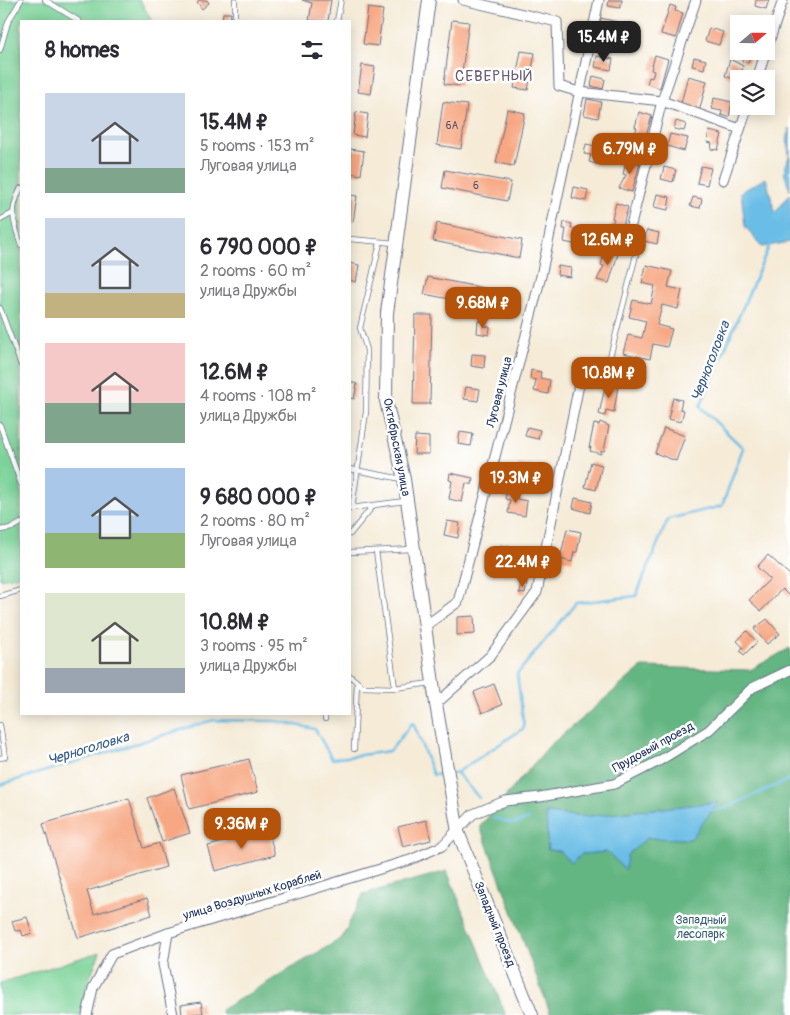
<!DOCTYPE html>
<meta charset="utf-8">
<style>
:root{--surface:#fff;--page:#f2f2f3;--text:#2b2b33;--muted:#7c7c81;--accent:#b45309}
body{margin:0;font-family:Pangolin,sans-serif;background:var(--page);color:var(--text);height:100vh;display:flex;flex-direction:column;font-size:19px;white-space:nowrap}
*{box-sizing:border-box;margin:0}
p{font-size:16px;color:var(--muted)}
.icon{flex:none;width:28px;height:28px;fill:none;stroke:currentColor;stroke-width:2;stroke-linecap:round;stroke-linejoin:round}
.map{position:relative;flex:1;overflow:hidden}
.side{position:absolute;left:20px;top:20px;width:331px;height:695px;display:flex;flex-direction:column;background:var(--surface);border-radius:0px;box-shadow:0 2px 12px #0003}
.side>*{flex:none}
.needle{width:32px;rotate:70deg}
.buttons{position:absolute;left:730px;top:15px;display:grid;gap:10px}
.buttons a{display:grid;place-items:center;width:45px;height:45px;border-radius:0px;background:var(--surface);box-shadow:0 2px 12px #0003;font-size:25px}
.price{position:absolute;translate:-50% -42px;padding:0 11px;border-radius:10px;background:var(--accent);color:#fff;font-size:16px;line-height:32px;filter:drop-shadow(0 1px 2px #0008)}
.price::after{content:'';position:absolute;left:50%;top:30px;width:15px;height:11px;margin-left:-8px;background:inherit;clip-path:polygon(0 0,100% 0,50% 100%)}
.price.selected{background:#222;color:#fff}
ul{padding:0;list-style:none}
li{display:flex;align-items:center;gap:15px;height:125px;padding:0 25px}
li span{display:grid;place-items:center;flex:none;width:140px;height:100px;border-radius:0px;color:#555}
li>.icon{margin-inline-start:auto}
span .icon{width:60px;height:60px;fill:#fffc;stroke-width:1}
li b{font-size:21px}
h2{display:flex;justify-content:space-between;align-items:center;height:60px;padding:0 25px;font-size:21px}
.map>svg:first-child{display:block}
</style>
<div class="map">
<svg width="790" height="1015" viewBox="0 0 790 1015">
<rect width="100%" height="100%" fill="#fff"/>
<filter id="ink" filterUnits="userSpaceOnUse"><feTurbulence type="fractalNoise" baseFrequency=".02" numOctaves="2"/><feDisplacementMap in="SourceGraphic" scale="10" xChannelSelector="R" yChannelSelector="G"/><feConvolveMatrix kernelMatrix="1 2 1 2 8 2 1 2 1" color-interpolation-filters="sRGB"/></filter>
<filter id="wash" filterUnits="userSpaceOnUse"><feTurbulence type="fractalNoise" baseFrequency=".0096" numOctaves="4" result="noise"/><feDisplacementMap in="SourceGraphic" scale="20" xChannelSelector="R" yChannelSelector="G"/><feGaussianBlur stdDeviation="1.12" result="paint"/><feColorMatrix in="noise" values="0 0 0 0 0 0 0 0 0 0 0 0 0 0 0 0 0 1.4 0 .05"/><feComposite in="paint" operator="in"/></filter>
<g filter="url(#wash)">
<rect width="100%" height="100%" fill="#f5ebd7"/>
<g fill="#7bd399" stroke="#4b817c">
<polygon points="0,0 140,0 152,21 21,21 21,575 0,579"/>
<polygon points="100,952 86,987 80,1015 0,1015 0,983"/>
</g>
<g fill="#64b581" stroke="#407270" fill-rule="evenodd">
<path d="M790,648V1015H551L480,826L549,746L642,667L750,670ZM717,802L691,839L647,838L627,855L608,852L581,854L572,863L559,851L548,850L546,813L583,817Z"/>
<polygon points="447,871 506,1015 222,1015 221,1010 342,938 363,894"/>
</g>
<g fill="#6abde6" stroke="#4276a2">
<polygon points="790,128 790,191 784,172 789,156 787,136"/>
<polygon points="766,178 775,213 790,194 790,242 762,247 745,226 741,192"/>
<polygon points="718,802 691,839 647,838 627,855 625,870 608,852 581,854 572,863 559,851 548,850 546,813 583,817"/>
</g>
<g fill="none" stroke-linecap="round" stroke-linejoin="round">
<g stroke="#6abde6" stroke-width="2.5">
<polyline points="451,773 456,773 524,728 517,674 576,603 636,596 668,519 722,506 743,448 700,407 770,244"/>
<polyline points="457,773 479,798"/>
<polyline points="0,785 213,720 277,721 315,729 332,759 390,751 413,722 433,775 443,774"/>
<polyline points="711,810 723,809 790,779"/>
<polyline points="494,818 513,824 529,819"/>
</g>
</g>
<g id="blocks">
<g fill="#f7a782">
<polygon points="199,0 207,0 209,3 202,9 197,2"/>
<polygon points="302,0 331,0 328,21 309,21 312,3"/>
<polygon points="609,0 622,0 620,8 608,6"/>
<polygon points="756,0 769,0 766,9 755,6"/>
<polygon points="670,5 676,7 675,11 683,13 676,38 661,34"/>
<polygon points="368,8 383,10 378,46 363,44"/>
<polygon points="223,13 231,13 230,21 222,21"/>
<polygon points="601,18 617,22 609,55 600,52 605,29 598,28"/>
<polygon points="452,20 469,22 460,86 444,84"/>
<polygon points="709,28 723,32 719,45 705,41"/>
<polygon points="521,51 535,53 528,90 514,88"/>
<polygon points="739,51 752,51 748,63 742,61 743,58 738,56"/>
<polygon points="655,55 668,59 660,88 647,84 649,77 652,78 654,71 651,70"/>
<polygon points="597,56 613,59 611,70 595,67"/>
<polygon points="694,57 706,60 704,69 692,66"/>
<polygon points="730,59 743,66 739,80 725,76"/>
<polygon points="362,65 375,67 371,94 358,92"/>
<polygon points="593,76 605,79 603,89 591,86"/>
<polygon points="688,76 707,81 699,112 680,107"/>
<polygon points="714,98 732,102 729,117 721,115 722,111 712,109"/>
<polygon points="587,99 601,102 598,118 584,115"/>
<polygon points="443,102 467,105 461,149 437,145"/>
<polygon points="507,109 525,113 514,166 496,163"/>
<polygon points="356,112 368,114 365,137 353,135"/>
<polygon points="639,112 652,116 643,145 631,142 637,128 635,127"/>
<polygon points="676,121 686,124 684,131 674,129"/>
<polygon points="709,131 722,134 718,150 711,149 712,143 707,142"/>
<polygon points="670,134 688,138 684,151 667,146"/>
<polygon points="586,144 600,147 597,164 589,162 591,155 584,154"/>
<polygon points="350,149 364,151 361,175 350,173"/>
<polygon points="627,159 640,163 632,192 619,188 626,175 623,174"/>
<polygon points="701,166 711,168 707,185 697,183"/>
<polygon points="664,167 676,170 673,182 661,179"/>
<polygon points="445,170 511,182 507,201 442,188"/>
<polygon points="574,187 588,190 586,201 572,198"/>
<polygon points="657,194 670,197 668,210 654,207"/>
<polygon points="350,195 357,196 353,222 350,221"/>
<polygon points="693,197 702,199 700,208 690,206"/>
<polygon points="616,203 628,207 620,236 608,232 614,219 612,218"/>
<polygon points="564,222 572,224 571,228 581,231 578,245 564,242 566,229 563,229"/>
<polygon points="437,223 522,240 519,258 433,241"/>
<polygon points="647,230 659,233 657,244 644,241"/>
<polygon points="605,250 618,254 609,283 597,280 604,266 601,265"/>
<polygon points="350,263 359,265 356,282 350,280"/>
<polygon points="646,265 672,271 668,287 682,290 678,309 662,305 657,325 672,329 667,347 653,344 650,359 623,353 628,335 642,338 646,321 629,317 633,300 651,304 655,286 642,283"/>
<polygon points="558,266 571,268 570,277 557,275"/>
<polygon points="428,277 514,294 511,311 424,294"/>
<polygon points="415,315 432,315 430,404 413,404"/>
<polygon points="478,321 485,322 484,326 490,327 489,335 477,333"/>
<polygon points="472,354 485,355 484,368 471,366"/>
<polygon points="531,370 541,372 540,378 550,380 548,394 534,391 536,380 530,379"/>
<polygon points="350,382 357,384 354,399 350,398"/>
<polygon points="606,383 618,386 614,412 606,410 605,416 599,414"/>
<polygon points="466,387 480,389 478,401 464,399"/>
<polygon points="673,398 682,400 680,409 684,410 681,422 668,419"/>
<polygon points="600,422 609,426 604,451 601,451 601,454 590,451 591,447 589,448 594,424 599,425"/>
<polygon points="527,427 540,430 538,439 525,436"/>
<polygon points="664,428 685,436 676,461 655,453"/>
<polygon points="460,432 473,434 471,446 458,444"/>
<polygon points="415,436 429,437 429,454 414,454"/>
<polygon points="591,462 602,465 596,490 585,487"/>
<polygon points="519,464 533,467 529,483 515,480"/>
<polygon points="450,473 473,478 472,485 466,483 462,502 449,499 452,481 449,480"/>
<polygon points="507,490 518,492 517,499 527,501 525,516 508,513 510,500 505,499"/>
<polygon points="575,498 592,502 590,513 573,508"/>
<polygon points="447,521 460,523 458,538 444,535"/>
<polygon points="567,529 581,532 577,552 574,552 572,562 560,559"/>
<polygon points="500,545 517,548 515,562 497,559"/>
<polygon points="768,555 790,575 790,597 782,589 761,611 749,600 770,579 757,567"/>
<polygon points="521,582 527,583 525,594 519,593"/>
<polygon points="474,616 475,634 457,635 457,617"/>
<polygon points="767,619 780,634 767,644 754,629"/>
<polygon points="747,631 757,642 744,655 740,651 743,647 737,641"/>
<polygon points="494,684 502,705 482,713 474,692"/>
<polygon points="249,759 258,792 189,809 181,775"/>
<polygon points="174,788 190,833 162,842 147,798"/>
<polygon points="129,798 144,848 159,843 166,867 87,891 94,914 147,898 152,915 78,938 43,824"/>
<polygon points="426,820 431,840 403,847 398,827"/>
<polygon points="268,830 275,855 215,871 208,846"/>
<polygon points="27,917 32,933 23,936 21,930 15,931 12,921"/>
<polygon points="201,1002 203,1013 182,1015 181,1005"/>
</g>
</g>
</g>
<g filter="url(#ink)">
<use href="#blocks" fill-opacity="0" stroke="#677188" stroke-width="1"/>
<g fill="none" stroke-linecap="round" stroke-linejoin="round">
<defs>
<g id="lane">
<polyline points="45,0 79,21"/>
<polyline points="235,21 235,0"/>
<polyline points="337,21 341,0"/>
<polyline points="0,50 8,22 21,0"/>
<path d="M21,188C9,211 13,221 21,245"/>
<polyline points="0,220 13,213"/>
<polyline points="350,239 395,243"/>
<polyline points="0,308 21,365"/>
<polyline points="582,370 609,361 636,255 627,241"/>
<polyline points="0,425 21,484"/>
<polyline points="350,469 402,479"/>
<polyline points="351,508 405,501"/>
<polyline points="352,508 366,412 367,350 360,328 380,243"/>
<polyline points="0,530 12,528 21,523"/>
<polyline points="350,534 373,506"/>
<polyline points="376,551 395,688"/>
<polyline points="350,552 412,549"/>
<polyline points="0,596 21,590"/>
<polyline points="350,676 363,687 395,688 431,683"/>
<polyline points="325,714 325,719"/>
<polyline points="0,725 5,757 0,758"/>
<polyline points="354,749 357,682"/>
</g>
<g id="street">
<polyline points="463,0 557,22 559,86 579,92 662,101 740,129"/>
<polyline points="766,51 783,0"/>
<polyline points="757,79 766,51"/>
<polyline points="723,180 748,106"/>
<polyline points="627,241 662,101 696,0"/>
<polyline points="425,626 458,602 541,276 599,0"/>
<polyline points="436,704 491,655 537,592 582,370"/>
<polyline points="168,933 163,964 173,1015"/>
<polyline points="87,1015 93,988 112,954 168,933 410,860 442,846 473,814 505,801 540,797 614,784 659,761 709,730 752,688 790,670"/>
</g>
<polyline id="secondary" points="429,0 387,313 386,401 404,479 436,704 458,832 532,1015"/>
</defs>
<use href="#lane" stroke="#677188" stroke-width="6"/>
<use href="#street" stroke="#677188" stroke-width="11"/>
<use href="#secondary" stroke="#677188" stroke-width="14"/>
<use href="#lane" stroke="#fff" stroke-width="4.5"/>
<use href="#street" stroke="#fff" stroke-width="9"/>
<use href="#secondary" stroke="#fff" stroke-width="12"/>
</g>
</g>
<g text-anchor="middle" stroke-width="5" stroke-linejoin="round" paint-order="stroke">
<g font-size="10" fill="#524d67">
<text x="452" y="129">6А</text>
<text x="476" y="189">6</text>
</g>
<g font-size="12" fill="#1b2f5e" stroke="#fff">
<text transform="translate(499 392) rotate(-76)" y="4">Луговая улица</text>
<text transform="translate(397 447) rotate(79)" y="4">Октябрьская улица</text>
<text transform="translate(653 747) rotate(-29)" y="4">Прудовый проезд</text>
<text transform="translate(252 895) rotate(-17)" y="4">улица Воздушных Кораблей</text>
<text transform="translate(495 924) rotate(68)" y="4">Западный проезд</text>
</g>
<g font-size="12" fill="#386070" stroke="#fff">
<text x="701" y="924">Западный<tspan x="701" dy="14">лесопарк</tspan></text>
</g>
<g font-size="14" font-style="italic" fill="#335a87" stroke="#fff">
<text transform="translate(710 361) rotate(-69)" y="5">Черноголовка</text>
<text transform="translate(88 748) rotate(-17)" y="5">Черноголовка</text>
</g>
<g font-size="15" letter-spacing="1" fill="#68596b" stroke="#fff">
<text x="494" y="81">СЕВЕРНЫЙ</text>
</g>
</g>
</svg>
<div class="buttons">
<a><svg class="needle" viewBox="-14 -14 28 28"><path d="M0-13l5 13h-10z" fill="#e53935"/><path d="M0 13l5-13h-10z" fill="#7c7c81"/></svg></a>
<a><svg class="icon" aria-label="layers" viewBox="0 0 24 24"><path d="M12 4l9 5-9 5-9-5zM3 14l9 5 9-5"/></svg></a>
</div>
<b class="price selected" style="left:604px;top:63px">15.4M ₽</b>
<b class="price" style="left:630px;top:175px">6.79M ₽</b>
<b class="price" style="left:608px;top:266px">12.6M ₽</b>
<b class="price" style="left:483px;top:329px">9.68M ₽</b>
<b class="price" style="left:609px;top:399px">10.8M ₽</b>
<b class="price" style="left:516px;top:504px">19.3M ₽</b>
<b class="price" style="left:523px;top:588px">22.4M ₽</b>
<b class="price" style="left:242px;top:850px">9.36M ₽</b>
<section class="side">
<h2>8 homes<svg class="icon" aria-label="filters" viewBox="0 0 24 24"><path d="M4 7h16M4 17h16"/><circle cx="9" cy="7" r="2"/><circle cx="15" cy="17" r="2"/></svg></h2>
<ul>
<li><span style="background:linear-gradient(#c9d6e8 75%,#7fa58c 0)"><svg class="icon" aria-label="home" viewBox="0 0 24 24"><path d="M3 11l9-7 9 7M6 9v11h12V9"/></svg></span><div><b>15.4M ₽</b><p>5 rooms · 153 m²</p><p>Луговая улица</p></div></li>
<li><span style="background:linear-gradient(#c9d6e8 75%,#c2b280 0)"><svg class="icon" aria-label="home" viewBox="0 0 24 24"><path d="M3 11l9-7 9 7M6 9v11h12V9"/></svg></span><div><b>6 790 000 ₽</b><p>2 rooms · 60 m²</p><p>улица Дружбы</p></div></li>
<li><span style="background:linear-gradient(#f6c9c9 60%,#7fa58c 0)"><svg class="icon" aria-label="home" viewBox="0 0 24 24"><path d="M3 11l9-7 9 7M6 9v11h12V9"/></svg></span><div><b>12.6M ₽</b><p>4 rooms · 108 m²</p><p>улица Дружбы</p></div></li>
<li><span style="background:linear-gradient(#a9c7e8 65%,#8fb573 0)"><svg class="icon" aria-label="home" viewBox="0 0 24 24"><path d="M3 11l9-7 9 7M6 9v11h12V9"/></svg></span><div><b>9 680 000 ₽</b><p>2 rooms · 80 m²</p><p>Луговая улица</p></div></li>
<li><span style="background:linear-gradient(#dfe7d0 75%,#9aa5b1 0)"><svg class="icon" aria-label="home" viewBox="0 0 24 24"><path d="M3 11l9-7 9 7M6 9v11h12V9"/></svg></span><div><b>10.8M ₽</b><p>3 rooms · 95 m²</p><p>улица Дружбы</p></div></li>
</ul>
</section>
</div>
